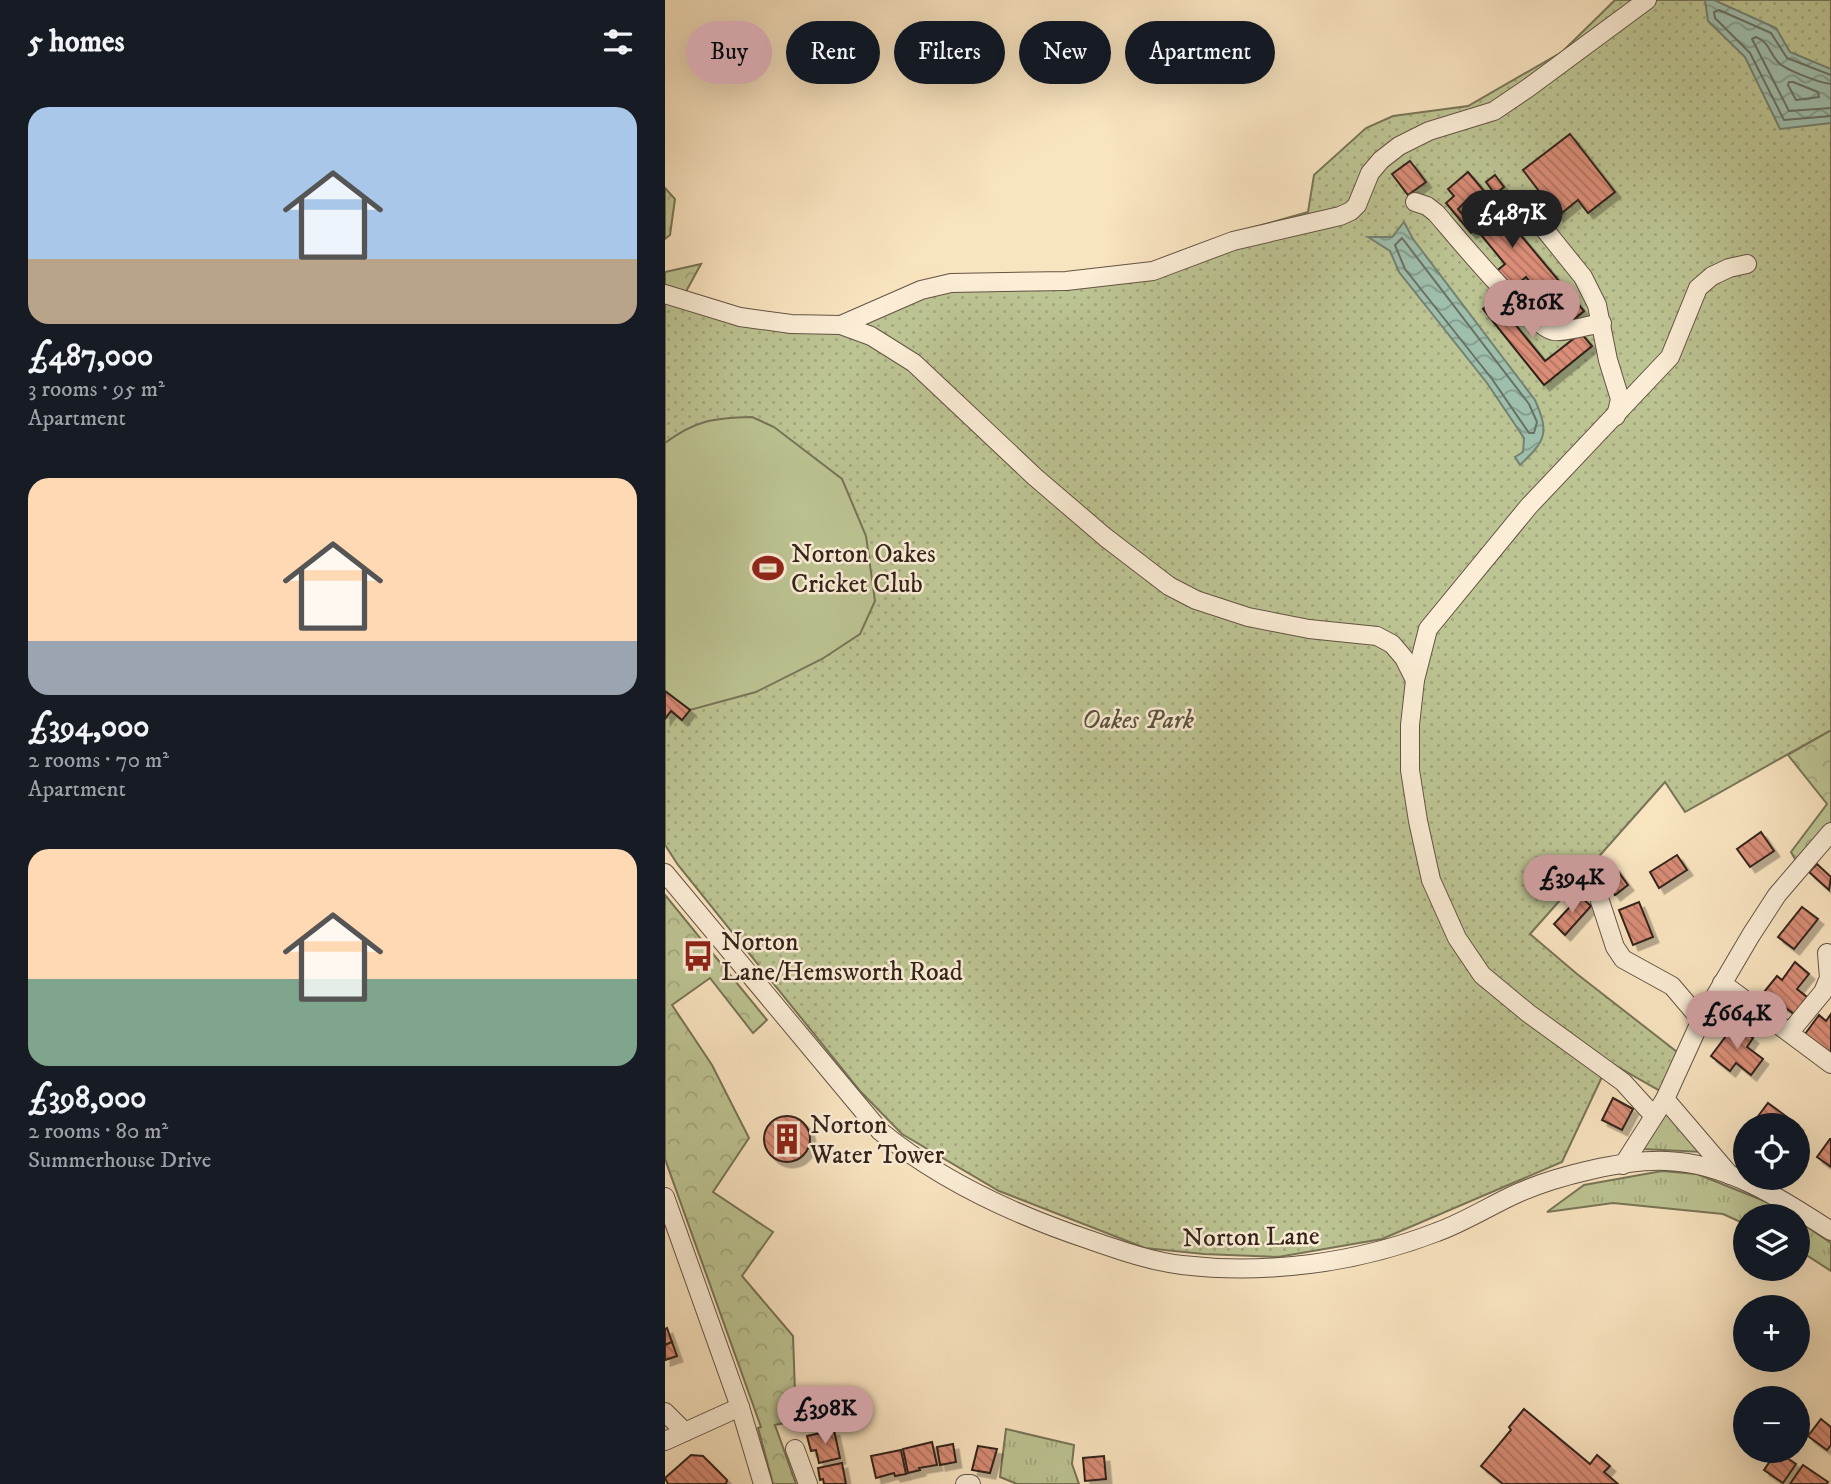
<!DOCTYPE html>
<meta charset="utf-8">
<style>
:root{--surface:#171b24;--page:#20242c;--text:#f1f3f6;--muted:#9ea1a6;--accent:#c59692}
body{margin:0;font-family:"IM FELL DW Pica",serif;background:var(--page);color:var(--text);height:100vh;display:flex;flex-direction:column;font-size:26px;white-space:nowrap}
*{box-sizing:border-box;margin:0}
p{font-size:23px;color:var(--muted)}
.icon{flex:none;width:38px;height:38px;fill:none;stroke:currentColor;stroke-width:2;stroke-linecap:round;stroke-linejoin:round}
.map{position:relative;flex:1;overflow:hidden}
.details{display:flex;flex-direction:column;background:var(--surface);width:665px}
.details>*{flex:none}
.banner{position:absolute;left:21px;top:21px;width:665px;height:63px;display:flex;gap:14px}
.tools{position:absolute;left:1068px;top:1113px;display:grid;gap:14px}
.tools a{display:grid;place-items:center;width:77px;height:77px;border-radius:50%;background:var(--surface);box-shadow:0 7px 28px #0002;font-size:35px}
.price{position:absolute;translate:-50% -60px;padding:0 16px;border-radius:24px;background:var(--accent);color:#111;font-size:23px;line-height:46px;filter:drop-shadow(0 2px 4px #0008)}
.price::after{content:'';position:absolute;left:50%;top:42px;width:21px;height:16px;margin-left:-10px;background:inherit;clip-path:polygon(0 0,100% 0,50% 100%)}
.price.on{background:#222;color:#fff}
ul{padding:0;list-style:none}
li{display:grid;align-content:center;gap:14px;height:371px;padding:0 28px}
li span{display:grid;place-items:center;height:217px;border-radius:21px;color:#555}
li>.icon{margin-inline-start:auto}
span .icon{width:126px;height:126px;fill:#fffc;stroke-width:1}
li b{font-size:30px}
h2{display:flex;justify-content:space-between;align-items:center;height:84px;padding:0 28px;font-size:30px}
.pill{padding:0 24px;border-radius:32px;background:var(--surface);box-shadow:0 7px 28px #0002;font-size:24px;line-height:63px}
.pill.on{background:var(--accent);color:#111}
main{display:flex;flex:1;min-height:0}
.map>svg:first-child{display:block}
</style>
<main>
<section class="details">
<h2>5 homes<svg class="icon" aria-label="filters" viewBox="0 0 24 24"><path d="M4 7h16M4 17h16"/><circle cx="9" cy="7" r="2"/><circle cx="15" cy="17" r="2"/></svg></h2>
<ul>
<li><span style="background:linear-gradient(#a9c7e8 70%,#b9a48a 0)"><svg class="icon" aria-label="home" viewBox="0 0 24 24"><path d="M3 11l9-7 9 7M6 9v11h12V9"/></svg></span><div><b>£487,000</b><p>3 rooms · 95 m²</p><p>Apartment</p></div></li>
<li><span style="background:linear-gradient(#ffd9b3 75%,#9aa5b1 0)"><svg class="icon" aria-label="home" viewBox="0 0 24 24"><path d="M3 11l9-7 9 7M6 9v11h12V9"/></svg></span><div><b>£394,000</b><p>2 rooms · 70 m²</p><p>Apartment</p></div></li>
<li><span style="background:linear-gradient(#ffd9b3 60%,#7fa58c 0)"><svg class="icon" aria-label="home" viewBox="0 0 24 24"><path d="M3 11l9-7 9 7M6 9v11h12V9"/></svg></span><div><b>£398,000</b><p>2 rooms · 80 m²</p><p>Summerhouse Drive</p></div></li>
</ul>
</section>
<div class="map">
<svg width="1166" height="1484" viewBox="0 0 1166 1484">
<defs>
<pattern id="grass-tufts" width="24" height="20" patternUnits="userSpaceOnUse" patternTransform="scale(1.75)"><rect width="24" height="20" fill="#bdc493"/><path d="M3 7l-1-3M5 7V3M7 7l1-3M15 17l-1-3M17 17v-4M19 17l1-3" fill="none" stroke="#a3a87e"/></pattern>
<pattern id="forest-crowns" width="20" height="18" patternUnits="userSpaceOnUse" patternTransform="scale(1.75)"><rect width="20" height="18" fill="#bdc493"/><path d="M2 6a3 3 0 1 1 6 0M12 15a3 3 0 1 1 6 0" fill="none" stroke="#a3a87e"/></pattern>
<pattern id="park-dots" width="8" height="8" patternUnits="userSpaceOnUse" patternTransform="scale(1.75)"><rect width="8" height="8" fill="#bdc493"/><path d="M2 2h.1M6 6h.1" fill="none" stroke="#a3a87e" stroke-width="1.8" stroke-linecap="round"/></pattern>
<pattern id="water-waves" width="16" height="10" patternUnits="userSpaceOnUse" patternTransform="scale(1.75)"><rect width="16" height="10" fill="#9fbfad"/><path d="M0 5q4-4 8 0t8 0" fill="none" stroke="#829b8c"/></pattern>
<pattern id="building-back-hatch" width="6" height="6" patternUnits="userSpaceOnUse" patternTransform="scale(1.75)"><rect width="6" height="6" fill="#da8d77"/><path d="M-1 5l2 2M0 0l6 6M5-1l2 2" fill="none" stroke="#b17361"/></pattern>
<filter id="shadow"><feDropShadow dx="5.5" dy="5.5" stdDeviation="0" flood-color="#0004"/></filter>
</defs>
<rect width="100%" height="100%" fill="#f9e4c0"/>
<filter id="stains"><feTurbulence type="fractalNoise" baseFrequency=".00286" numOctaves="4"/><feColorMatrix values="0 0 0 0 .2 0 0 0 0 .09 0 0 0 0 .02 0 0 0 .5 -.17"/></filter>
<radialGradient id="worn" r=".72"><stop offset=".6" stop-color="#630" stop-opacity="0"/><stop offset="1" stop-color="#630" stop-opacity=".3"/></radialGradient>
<g fill="url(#grass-tufts)" stroke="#787457" stroke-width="2">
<polygon points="1000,1110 1037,1152 978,1149"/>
<polygon points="997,1171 1032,1174 1107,1204 1126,1216 1080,1216 1080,1224 1058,1214 948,1203 882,1212 919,1185"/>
<polygon points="1132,1220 1166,1243 1166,1271 1132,1249"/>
<polygon points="341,1429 409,1445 407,1464 414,1484 352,1484 335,1477"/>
</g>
<g fill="url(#forest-crowns)" stroke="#787457" stroke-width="2">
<polygon points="0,188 10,199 5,235 0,239"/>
<polygon points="36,264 18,297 0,297 0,272"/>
<polygon points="1166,730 1166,829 1133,864 1126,852 1162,804 1123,755"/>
<polygon points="0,895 102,1020 88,1033 45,978 7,1005 47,1065 84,1138 48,1192 108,1232 77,1276 128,1336 131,1421 110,1425 131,1484 108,1484 93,1428 96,1427 0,1159"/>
</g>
<polygon fill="url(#park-dots)" stroke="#787457" stroke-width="2" points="950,0 1166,0 1166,730 1020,812 1000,782 865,934 912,974 1016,1055 997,1092 944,1062 897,1162 717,1239 613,1257 539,1254 480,1248 334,1191 237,1134 195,1091 13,865 0,845 0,297 66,311 135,320 176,316 264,281 425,274 479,265 549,239 643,212 649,175 701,128 728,116 803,106 897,52"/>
<path fill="#bdc493" stroke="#787457" stroke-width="2" d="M87,417L109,427L177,479L201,536L210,601L195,634L157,659L91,692L25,710L0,691V443C31,420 49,418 87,417Z"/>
<g fill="url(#water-waves)" stroke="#748173" stroke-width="2">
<polygon points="1040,0 1049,0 1111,28 1125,52 1166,69 1166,123 1115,129 1080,57 1043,21"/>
<path d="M739,222L748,239L870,400C885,434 880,441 855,465L850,457L858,452L859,438L822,383L734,272L725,251L703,237H727Z"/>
</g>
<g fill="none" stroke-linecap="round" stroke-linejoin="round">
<g stroke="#697164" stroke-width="2">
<polyline points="1166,75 1122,58 1106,33 1054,10 1049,12 1050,18 1085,53 1119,120 1166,116"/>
<polygon points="1128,82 1153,92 1154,97 1131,100 1123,85 1124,82"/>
<path d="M1166,84C1155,83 1120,70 1113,62C1104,52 1104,42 1091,37L1087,39L1124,111L1166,108"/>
<polygon points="737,238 864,404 872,422 869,433 864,433 827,379 740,269 730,245"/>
</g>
</g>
<g fill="url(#building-back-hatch)" stroke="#33231b" stroke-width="2" filter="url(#shadow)">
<polygon points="905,134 950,192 923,213 913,200 893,216 858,170"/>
<polygon points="745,161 761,182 743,195 727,174"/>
<polygon points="803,172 919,311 901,326 861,277 843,292 828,274 840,264 812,230 821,223 802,200 793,209 810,230 806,233 781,203 789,196 783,189"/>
<polygon points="830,175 839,187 830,194 821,182"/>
<polygon points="834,285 850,304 840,312 880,361 916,333 927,346 879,385 818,309 829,300 823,293"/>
<polygon points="0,691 25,710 17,720 6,711 0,719"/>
<polygon points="1096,832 1109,851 1085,867 1072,849"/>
<polygon points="1012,855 1022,870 994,888 985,872"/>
<polygon points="1152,864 1166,877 1164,890 1144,872"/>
<polygon points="949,866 963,885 950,895 936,875"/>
<polygon points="915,896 926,906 900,935 889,924"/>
<polygon points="974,902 988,937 968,945 954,910"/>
<polygon points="1137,907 1153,919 1129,949 1113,937"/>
<polygon points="1130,962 1144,974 1132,989 1142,997 1129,1014 1099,992 1112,976 1117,980"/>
<polygon points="1166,1014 1166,1054 1140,1034 1154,1015 1161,1021"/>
<polygon points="1070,1024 1088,1038 1082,1047 1098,1059 1086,1075 1071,1063 1065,1071 1046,1056"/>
<polygon points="948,1098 968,1109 957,1130 937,1120"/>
<polygon points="1103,1103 1133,1125 1132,1127 1098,1125 1091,1119"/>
<circle cx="122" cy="1139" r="23"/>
<polygon points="1165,1139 1166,1139 1166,1167 1152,1157"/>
<polygon points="2,1328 7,1342 0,1345 0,1329"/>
<polygon points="7,1342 12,1356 0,1360 0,1345"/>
<polygon points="859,1409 925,1464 932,1455 945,1466 939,1472 953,1484 838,1484 816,1466 846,1430 844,1427"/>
<polygon points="1156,1419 1166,1427 1166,1445 1162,1450 1143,1436"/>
<polygon points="169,1430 175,1458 154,1463 151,1450 146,1451 142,1436"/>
<polygon points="267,1442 272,1465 254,1468 255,1470 243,1473 238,1449"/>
<polygon points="288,1444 291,1462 275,1465 272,1447"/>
<polygon points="313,1446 332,1449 325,1473 307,1470"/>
<polygon points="236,1450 241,1474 230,1476 229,1473 211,1478 206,1456"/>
<polygon points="1112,1451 1131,1464 1118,1483 1099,1470"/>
<polygon points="26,1455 38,1456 62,1480 61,1484 3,1484 0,1478"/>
<polygon points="439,1456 441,1479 420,1481 418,1458"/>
<polygon points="177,1463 181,1484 159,1484 158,1479 155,1480 153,1468"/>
<polygon points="1138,1465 1163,1482 1161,1484 1125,1484"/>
</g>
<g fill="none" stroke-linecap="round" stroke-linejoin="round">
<defs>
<g id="minor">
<polyline points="856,200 918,277 932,305 943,360 955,399 951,416"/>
<path d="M750,202L762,206L771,213C790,235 865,327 889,331C900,333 924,325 937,323"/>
<polyline points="0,294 75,317 126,324 176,325 206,336 249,363 370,477 440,537 504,586 531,600 583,617 644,629 712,636 727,644 739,658 750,680"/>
<polyline points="176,325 256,290 286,283 401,281 488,271 568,241 675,216 686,211 692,205 705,173 716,160 734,146 764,131 829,111 863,88 982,0"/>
<path d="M0,873L215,1131C276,1181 350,1215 425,1240C454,1250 485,1261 517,1265C602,1275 692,1263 772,1232C800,1222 826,1205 853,1193C891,1176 960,1159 1002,1161C1062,1163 1117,1199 1166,1231"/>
<polyline points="935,901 950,947 958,959 1007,986 1036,1020"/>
<polyline points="1057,983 1166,1064"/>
<polyline points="1125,1032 1158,992 1164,978 1162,953"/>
<polyline points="1000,1099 1065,1175"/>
<polyline points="988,1115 958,1082 863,1013 817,975 792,938 766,880 753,821 745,770 745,725 750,680 763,629 864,506 1005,357 1033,288 1047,276 1064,268 1082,264"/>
<polyline points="958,1165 1000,1099 1036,1020 1086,935 1112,895 1166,832"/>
<polyline points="0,1197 75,1407 98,1484"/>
<polyline points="0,1412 20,1432"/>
<polyline points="0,1441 75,1407"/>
<polyline points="130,1449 143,1484"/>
<polyline points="300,1484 306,1484"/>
</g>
</defs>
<use href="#minor" stroke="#645344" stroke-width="20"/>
<use href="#minor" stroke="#fbedd6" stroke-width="18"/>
</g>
<defs>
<symbol id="stadium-bare" viewBox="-9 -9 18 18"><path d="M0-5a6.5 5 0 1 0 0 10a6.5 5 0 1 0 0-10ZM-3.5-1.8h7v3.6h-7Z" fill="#8f2418" stroke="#fbedd6" stroke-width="2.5" paint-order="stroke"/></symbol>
<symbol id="bus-bare" viewBox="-9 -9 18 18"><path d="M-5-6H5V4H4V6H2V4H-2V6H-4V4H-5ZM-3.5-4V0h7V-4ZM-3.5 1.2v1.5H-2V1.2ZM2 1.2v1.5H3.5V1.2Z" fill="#8f2418" stroke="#fbedd6" stroke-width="2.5" paint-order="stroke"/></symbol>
<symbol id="building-bare" viewBox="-9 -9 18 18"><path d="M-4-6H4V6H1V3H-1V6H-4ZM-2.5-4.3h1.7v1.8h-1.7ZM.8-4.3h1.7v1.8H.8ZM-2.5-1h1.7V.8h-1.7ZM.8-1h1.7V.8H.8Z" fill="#8f2418" stroke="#fbedd6" stroke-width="2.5" paint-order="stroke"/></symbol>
</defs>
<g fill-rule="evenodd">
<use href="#stadium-bare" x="81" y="546" width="44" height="44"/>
<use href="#bus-bare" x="11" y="934" width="44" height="44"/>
<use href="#building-bare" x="100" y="1117" width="44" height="44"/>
</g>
<g text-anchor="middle" stroke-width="5" stroke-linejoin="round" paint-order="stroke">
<g font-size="26" fill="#33231b" stroke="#fbedd6" text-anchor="start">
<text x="126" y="562">Norton Oakes<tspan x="126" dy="30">Cricket Club</tspan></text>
<text x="56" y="950">Norton<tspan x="56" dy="30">Lane/Hemsworth Road</tspan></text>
<text x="145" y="1133">Norton<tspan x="145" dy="30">Water Tower</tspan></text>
</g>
<g font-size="26" font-style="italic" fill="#5c533f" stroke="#fbedd6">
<text x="473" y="728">Oakes Park</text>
</g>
<g font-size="26" fill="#33231b" stroke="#fbedd6">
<text transform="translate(586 1236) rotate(-1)" y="9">Norton Lane</text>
</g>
</g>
<rect width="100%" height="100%" filter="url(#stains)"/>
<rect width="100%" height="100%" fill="url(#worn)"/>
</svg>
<div class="tools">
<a><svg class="icon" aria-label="locate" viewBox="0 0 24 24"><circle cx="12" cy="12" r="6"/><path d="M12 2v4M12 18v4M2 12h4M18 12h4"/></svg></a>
<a><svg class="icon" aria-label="layers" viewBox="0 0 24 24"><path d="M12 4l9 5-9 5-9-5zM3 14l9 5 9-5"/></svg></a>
<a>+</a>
<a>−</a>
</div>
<b class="price on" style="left:847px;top:250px">£487K</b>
<b class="price" style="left:867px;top:340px">£816K</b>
<b class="price" style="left:907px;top:915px">£394K</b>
<b class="price" style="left:1072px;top:1051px">£664K</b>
<b class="price" style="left:160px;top:1446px">£398K</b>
<div class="banner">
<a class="pill on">Buy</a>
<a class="pill">Rent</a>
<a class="pill">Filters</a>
<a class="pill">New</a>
<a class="pill">Apartment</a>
</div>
</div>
</main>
